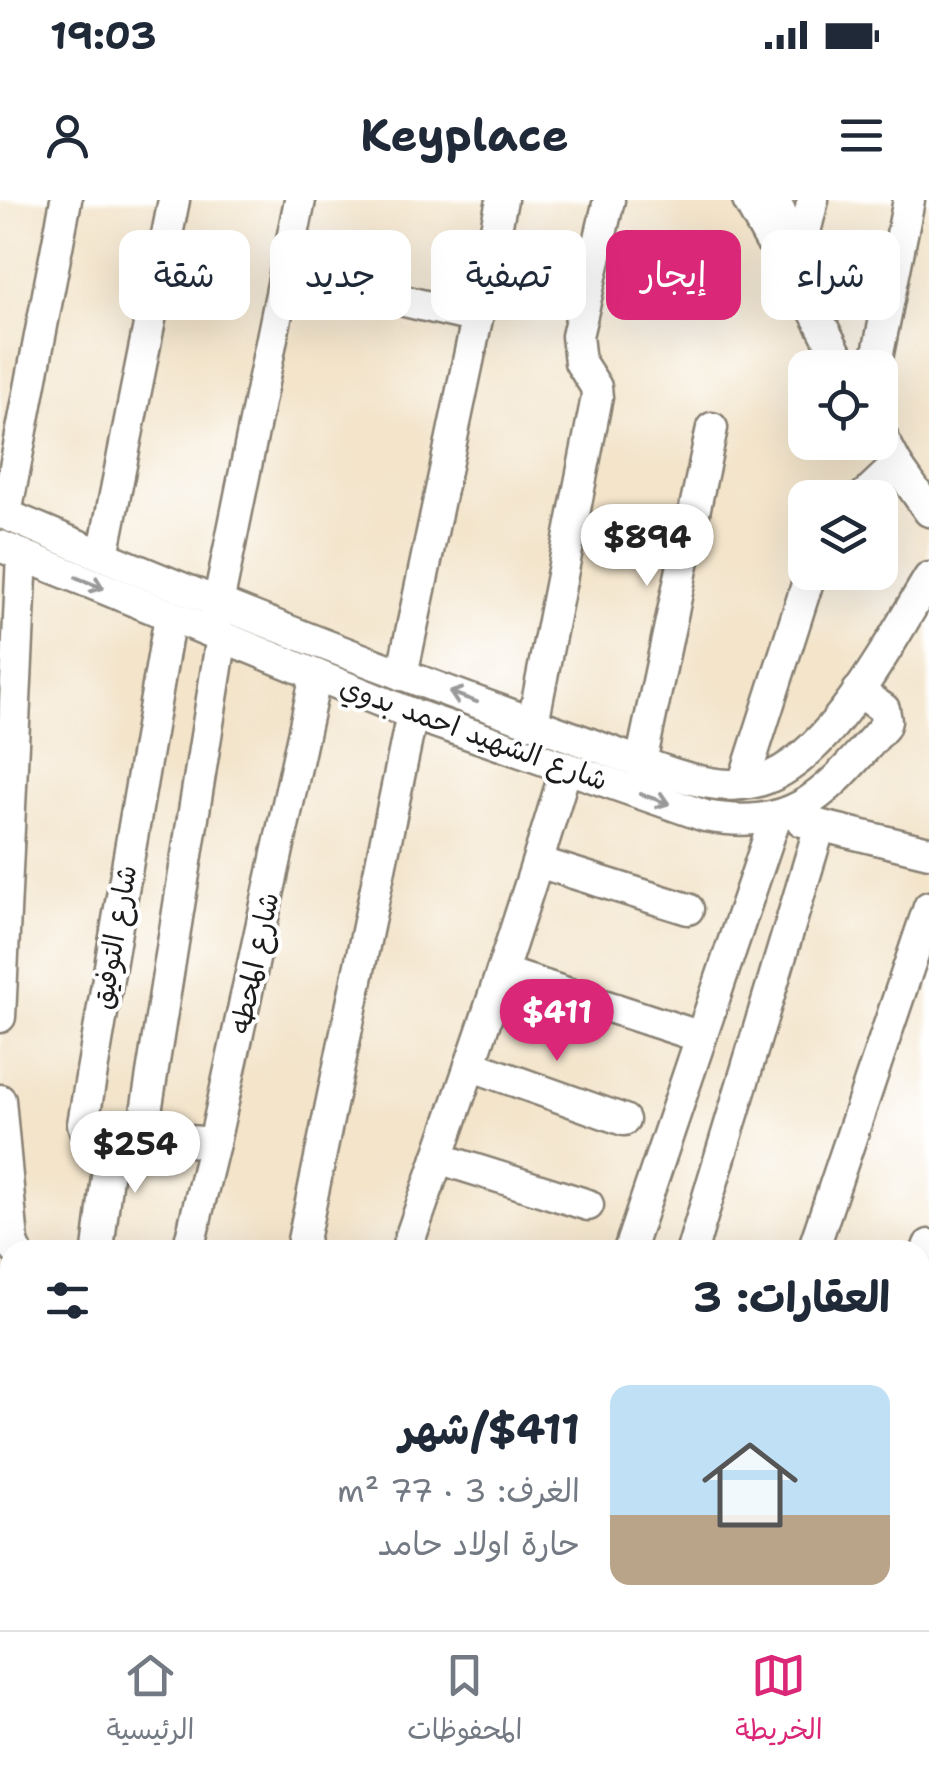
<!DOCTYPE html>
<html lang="ar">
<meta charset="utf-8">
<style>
:root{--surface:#fff;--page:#f2f2f3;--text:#1f2937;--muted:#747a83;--line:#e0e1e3;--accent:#db2777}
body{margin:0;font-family:"Shantell Sans","Playpen Sans Arabic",sans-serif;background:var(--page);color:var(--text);direction:rtl;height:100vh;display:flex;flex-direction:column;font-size:38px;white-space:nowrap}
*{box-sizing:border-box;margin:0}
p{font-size:32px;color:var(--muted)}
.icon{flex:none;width:55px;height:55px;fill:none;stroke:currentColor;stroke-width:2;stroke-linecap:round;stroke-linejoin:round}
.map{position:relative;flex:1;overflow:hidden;direction:ltr}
.sheet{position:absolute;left:0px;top:1040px;width:930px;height:390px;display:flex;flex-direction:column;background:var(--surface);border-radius:30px 30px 0 0;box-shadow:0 10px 40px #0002;direction:rtl}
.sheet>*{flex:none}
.banner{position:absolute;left:30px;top:30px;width:870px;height:90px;direction:rtl;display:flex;gap:20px}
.fabs{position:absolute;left:788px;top:150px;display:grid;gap:20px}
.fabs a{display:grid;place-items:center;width:110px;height:110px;border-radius:20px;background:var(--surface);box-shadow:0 10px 40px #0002;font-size:50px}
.price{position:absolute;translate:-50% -85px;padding:0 22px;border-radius:35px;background:#fff;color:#222;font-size:32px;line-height:65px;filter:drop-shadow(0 2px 5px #0008)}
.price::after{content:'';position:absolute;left:50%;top:60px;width:30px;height:22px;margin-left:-15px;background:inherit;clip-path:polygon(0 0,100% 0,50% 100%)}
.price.on{background:var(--accent);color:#fff}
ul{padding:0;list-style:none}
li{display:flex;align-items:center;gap:30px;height:250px;padding:0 40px}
li span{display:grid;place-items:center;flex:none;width:280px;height:200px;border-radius:20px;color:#555}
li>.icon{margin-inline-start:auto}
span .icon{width:120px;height:120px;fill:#fffc;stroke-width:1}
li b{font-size:42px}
h2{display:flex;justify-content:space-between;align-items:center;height:120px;padding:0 40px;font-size:42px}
.chip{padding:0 35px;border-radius:20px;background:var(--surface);box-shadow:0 10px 40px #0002;font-size:35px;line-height:90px}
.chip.on{background:var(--accent);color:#fff}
.status{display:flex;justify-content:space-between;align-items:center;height:70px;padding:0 50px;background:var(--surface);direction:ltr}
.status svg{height:28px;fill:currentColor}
header{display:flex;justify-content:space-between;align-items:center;height:130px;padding:0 40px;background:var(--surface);font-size:45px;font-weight:700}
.tab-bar{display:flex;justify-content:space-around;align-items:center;height:140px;border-top:2px solid var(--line);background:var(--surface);font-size:28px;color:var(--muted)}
.tab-bar a{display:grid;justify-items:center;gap:5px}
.tab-bar .on{color:var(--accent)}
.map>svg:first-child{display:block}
</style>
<div class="status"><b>19:03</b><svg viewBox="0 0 49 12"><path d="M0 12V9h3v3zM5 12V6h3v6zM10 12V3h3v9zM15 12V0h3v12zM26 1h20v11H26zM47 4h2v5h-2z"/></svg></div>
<header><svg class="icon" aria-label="menu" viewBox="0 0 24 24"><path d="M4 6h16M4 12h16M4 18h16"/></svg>Keyplace<svg class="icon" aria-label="person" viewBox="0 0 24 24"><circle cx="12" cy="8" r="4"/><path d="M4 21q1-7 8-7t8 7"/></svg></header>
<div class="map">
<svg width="929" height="1430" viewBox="0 0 929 1430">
<rect width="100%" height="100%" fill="#fff"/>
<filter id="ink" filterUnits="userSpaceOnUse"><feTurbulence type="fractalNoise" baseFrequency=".01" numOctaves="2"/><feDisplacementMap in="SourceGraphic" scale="20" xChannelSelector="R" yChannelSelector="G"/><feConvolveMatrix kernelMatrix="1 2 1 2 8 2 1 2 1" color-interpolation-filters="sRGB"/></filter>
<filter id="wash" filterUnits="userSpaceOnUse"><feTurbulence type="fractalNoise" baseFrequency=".0048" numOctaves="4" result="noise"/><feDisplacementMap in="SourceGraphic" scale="40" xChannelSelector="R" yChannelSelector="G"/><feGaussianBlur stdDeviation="2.25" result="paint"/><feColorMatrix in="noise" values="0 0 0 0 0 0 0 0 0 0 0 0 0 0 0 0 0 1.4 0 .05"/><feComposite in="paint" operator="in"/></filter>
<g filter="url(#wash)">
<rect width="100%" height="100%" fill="#f3e4ca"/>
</g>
<g filter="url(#ink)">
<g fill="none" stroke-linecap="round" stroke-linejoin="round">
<defs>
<g id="minor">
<polyline points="748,0 770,40 796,70"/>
<polyline points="774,0 788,28 799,82 844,168"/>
<polyline points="798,60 813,0"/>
<polyline points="361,91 477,118"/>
<polyline points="875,168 909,0"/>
<polyline points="880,233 897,265 929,311"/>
<polyline points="862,298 897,265"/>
<path d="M0,312C165,383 333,450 501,511C542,526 582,541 623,556C651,566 680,578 710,583C726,586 746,585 762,580C831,558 892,438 929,378"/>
<polyline points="6,314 66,0"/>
<path d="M0,346L412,514L705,616C799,633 827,590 884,527L886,521L884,509L858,491"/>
<polyline points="103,355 174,0"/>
<polyline points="170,416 83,924 85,930 90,933 214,943"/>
<polyline points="215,419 300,0"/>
<polyline points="402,475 502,0"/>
<polyline points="533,523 597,197 596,187 580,162 577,136 609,0"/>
<polyline points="641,562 712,228"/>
<polyline points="743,584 811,372"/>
<polyline points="802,621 929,652"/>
<polyline points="538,662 688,709"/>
<polyline points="502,772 701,837"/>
<polyline points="0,817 22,355"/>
<polyline points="470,865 624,920"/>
<polyline points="0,900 13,1042 16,1050"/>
<polyline points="142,937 222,436"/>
<polyline points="438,958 588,1005"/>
<polyline points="98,1050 112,935"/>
<polyline points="188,1050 214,943 316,475"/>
<polyline points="301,1050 412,514"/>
<path d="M406,1050C462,890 518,730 566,568"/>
<polyline points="629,1050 776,616"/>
<polyline points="692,1050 820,626"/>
<polyline points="813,1050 929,707"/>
<polyline points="920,1070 929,1045"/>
<polyline points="0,1108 10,1108"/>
<polyline points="0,1261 10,1261"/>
<polyline points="920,1381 929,1358"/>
<polyline points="145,1430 147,1420"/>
<polyline points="367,1430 369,1420"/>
<polyline points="501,1430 505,1420"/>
<polyline points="564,1430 567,1420"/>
<polyline points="680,1430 683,1420"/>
<polyline points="794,1430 797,1420"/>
<polyline points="901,1430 905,1420"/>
</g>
</defs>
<use href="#minor" stroke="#888073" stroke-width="35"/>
<use href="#minor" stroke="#fff" stroke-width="30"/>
</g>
<defs><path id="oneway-shaft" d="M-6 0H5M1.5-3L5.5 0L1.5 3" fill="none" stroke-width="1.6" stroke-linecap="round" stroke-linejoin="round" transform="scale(2.5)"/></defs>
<g stroke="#999">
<use href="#oneway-shaft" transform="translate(90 383) rotate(22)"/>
<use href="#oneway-shaft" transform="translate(463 497) rotate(-160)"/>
<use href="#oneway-shaft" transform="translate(655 599) rotate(19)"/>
</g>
</g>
<g text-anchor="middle" stroke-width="8" stroke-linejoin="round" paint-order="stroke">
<g font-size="28" fill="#1c1c1c" stroke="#fff">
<text transform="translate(474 533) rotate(20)" y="10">شارع الشهيد احمد بدوي</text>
<text transform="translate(114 737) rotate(-80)" y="10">شارع التوفيق</text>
<text transform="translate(254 763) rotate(-78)" y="10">شارع المحطه</text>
</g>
</g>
</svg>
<div class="fabs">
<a><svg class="icon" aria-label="locate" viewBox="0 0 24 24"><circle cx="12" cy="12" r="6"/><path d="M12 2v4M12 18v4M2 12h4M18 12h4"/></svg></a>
<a><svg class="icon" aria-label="layers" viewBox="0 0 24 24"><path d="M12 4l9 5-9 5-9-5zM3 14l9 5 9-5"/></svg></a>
</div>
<b class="price" style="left:647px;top:389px">$894</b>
<b class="price on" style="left:557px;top:864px">$411</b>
<b class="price" style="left:135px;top:996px">$254</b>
<div class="banner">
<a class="chip">شراء</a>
<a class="chip on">إيجار</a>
<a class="chip">تصفية</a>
<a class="chip">جديد</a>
<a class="chip">شقة</a>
</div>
<section class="sheet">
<h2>العقارات: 3<svg class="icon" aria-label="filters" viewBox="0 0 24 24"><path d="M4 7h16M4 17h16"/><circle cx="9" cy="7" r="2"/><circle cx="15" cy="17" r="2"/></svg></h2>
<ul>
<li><span style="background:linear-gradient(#bfe0f5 65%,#b9a48a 0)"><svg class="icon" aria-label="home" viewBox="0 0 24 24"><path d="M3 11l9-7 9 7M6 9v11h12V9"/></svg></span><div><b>$411/شهر</b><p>الغرف: 3 · 77 m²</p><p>حارة اولاد حامد</p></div></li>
</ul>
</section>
</div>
<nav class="tab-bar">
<a class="on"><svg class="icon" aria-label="map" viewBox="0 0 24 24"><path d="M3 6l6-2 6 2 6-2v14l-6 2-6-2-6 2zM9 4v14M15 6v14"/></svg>الخريطة</a>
<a><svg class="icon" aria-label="saved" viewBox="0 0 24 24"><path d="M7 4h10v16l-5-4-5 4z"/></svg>المحفوظات</a>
<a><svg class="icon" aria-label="home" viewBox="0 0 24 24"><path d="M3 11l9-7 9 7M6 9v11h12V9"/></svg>الرئيسية</a>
</nav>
